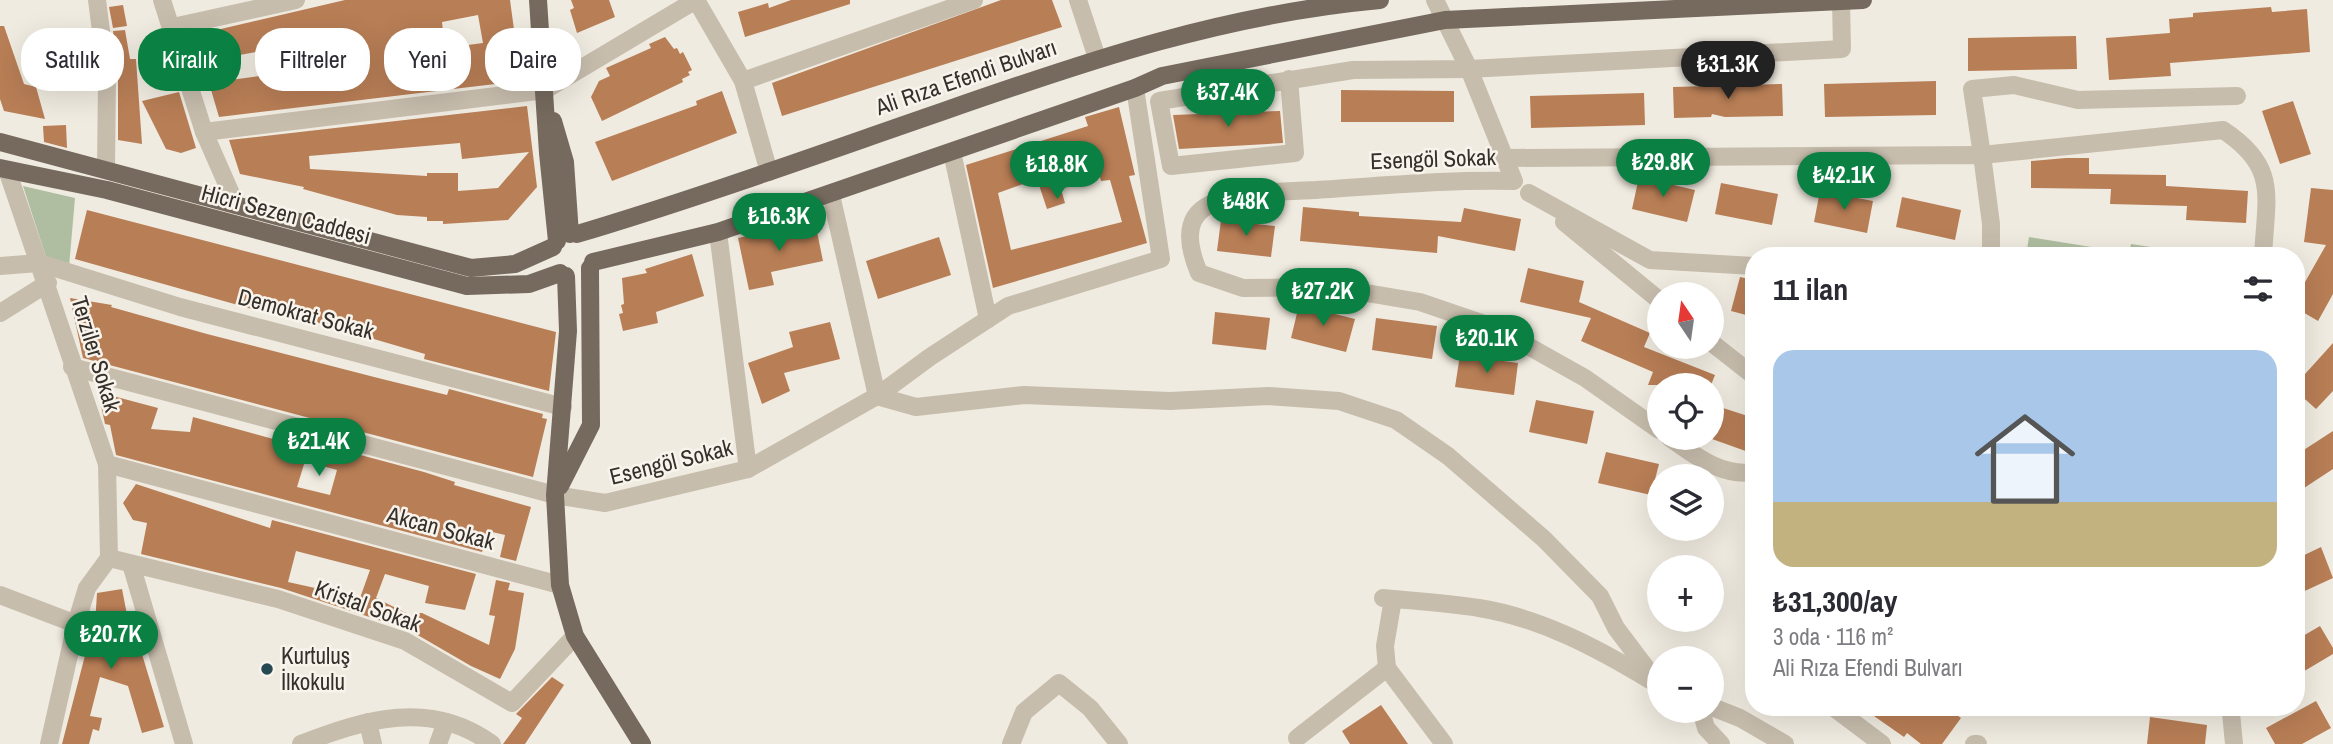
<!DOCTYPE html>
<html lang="tr">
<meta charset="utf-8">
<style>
:root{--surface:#fff;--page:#f7f7f7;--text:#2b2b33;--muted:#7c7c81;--accent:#0b8043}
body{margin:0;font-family:"Archivo Narrow",sans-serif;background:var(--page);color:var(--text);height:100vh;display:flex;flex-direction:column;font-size:26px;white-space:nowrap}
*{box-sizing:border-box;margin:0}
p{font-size:23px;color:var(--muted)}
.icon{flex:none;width:38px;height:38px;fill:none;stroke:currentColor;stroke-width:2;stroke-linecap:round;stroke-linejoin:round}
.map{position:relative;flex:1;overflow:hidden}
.side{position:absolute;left:1745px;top:247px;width:560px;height:469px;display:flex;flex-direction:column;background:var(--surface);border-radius:28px;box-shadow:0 7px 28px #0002}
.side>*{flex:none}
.guide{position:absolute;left:21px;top:28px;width:665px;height:63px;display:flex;gap:14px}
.needle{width:46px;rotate:347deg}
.fabs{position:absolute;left:1647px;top:282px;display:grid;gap:14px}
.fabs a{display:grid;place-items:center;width:77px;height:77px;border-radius:50%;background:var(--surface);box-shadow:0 7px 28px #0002;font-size:35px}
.price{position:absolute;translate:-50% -60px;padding:0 16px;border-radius:24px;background:var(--accent);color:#fff;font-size:23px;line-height:46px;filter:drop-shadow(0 2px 4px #0008)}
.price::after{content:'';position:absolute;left:50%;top:42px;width:21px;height:16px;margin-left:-10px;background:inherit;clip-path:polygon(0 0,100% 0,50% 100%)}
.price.active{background:#222;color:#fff}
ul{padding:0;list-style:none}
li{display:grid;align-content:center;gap:14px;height:371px;padding:0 28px}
li span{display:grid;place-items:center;height:217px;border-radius:21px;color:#555}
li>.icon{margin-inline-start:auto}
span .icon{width:126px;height:126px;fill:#fffc;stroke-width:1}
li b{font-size:30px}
h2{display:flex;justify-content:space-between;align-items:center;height:84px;padding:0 28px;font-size:30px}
.chip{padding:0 24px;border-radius:28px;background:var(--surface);box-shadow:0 7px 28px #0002;font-size:24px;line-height:63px}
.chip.active{background:var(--accent);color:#fff}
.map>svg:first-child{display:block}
</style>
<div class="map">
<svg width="2333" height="744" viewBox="0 0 2333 744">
<rect width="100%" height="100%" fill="#f0ebe0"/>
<g fill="#afbea1">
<polygon points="23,186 75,198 69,267 47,260"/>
<polygon points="2029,237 2129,253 2131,244 2203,255 2026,255"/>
</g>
<g fill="#b87e56" fill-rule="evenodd">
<path d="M345,0H510L521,81L219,117L209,83L295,71L296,79L325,75L320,40L202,62L195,35ZM478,15L483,43L445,48L442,22Z"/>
<polygon points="571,0 609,0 615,17 577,33 570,10 574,8"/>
<polygon points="791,0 850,0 850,4 745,37 738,12 768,3 769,8"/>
<polygon points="1001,0 1052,0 1062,27 782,116 772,83"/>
<polygon points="123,5 127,26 113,28 109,7"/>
<polygon points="2271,7 2272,12 2307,9 2310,52 2170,63 2171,76 2109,80 2106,38 2170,33 2169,19 2193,17 2193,13"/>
<polygon points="0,26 4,26 24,84 36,87 45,119 4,111 0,99"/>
<polygon points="125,30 130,59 136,59 142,144 118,140 118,77 113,31"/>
<polygon points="2076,36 2077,69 1968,71 1968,38"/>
<polygon points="665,37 674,49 677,48 680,54 683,52 692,70 688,72 690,75 682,79 683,82 602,121 591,97 599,81 610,76 606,68 651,48 649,44"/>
<polygon points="1936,81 1936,115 1825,117 1824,84"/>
<polygon points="1782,84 1783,116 1725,117 1712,114 1711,117 1674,118 1673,87"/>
<polygon points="1341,90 1454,91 1454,122 1341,122"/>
<polygon points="722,91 737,133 612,181 595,142 697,105 696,101"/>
<polygon points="179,92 196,148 181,153 166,149 142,101"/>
<polygon points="1644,93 1645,125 1531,128 1530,96"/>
<polygon points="2293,101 2311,154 2280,164 2262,111"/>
<path d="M527,106L537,187L508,220L443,224V221H427V217L397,215L303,189L304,187L240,174L229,140ZM460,143L462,159L529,152L498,188L458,191V173H427V176L310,169L309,156Z"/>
<path d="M1119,107L1135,175L1129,176L1147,243L993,288L966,165L1088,126L1085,117ZM1100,177L1101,181L1110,180L1122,222L1011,250L998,193L1037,179L1047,209L1065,203L1061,189Z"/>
<polygon points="1280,111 1283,143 1179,149 1173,115"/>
<polygon points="66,125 67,148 44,142 43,126"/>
<polygon points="2066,158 2089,158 2089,174 2166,175 2166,186 2248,191 2246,223 2186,220 2187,206 2110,204 2111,189 2031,188 2031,161"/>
<polygon points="1639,177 1695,190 1687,222 1632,209"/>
<polygon points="1721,183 1778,194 1772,225 1715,214"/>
<polygon points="2311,188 2333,190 2333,294 2318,321 2296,308 2296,298 2326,245 2304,242"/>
<polygon points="1820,191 1873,201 1867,233 1814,222"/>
<polygon points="1902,197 1961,210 1955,240 1896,227"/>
<polygon points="1303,207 1359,212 1359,216 1461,222 1464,208 1521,219 1515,251 1438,236 1437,253 1300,241"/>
<polygon points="87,210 556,332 549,391 424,359 425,354 285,313 284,315 252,309 75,259"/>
<polygon points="1221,220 1275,226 1271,257 1217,251"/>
<polygon points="815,222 823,261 771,272 774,285 749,290 738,238"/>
<polygon points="939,237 951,275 878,299 866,261"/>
<polygon points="692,254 704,296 656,312 658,323 623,331 619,314 623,313 621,305 624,304 622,278 647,273 645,269"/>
<polygon points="1528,268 1584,281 1579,302 1650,333 1644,347 1715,375 1711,385 1648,385 1653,372 1581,341 1591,318 1520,302"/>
<polygon points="1740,277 1754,280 1754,317 1731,311"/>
<polygon points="70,298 112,305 111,307 207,334 378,378 447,395 449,389 543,414 542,418 547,419 533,477 83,358"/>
<polygon points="1299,305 1355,319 1346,352 1291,338"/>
<polygon points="1215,312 1270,318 1266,350 1212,344"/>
<polygon points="1376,318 1437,326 1432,359 1372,350"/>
<polygon points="830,322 840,359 784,373 790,391 762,404 748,363 793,347 789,332"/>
<polygon points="2333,343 2333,391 2316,409 2296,391 2296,384"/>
<polygon points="1460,355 1518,363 1514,395 1455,387"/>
<path d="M98,392L158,408L151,429L190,432L193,417L310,449L312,442L424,472L455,482L454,485L531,507L516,561L500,557L505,535L488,531L482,552L116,455L110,425L105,424ZM305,461L337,470L330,495L297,487Z"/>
<polygon points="1536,400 1594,411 1587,444 1529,432"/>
<polygon points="1723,408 1754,418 1754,454 1712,439"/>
<polygon points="2333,431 2333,469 2301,490 2296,482 2296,455"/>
<polygon points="1606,452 1659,464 1651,495 1598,483"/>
<path d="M136,484L270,528L272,520L476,574L465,610L425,603L429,586L385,574L376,598L414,617L416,613H422L489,645L495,616L489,615L496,580L510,583L508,590L524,593L515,649L500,679L471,666L409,630L281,588L141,554L147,523L133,520L123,503ZM296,551L370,570L360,598L288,582Z"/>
<polygon points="2321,547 2333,578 2296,595 2296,559"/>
<polygon points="122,589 130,630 135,642 138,641 164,727 142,733 128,686 100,677 90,716 102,718 99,731 93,729 89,744 62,744 88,644 89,625 95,624 97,593"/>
<polygon points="2320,626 2333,648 2333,654 2296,676 2296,640"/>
<polygon points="552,677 564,685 525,744 503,744 522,718 516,714"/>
<polygon points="2316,701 2331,728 2302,744 2275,744 2266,728"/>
<polygon points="1381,705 1408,744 1350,744 1342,731"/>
<polygon points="1861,707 1946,707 1961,718 1942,744 1921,744 1907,733 1904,737"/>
<polygon points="2150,717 2207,725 2205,744 2147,744"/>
</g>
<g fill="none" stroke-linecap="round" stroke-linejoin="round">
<g stroke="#c7bdad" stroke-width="18">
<polyline points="97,0 107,77 106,170"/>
<polyline points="162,0 204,132 236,205"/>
<polyline points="696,0 743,81 769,172"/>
<polyline points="1078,0 1097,58"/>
<path d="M1435,0L1469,69L1514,181C1448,179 1382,186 1316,190C1289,191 1234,192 1211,204C1181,218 1189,249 1199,273L1243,288L1331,287L1420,302L1496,328L1585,378L1659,430"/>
<polyline points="173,27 296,0"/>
<polyline points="1289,79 1295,153 1171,166 1159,101 1353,70 1469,69 1842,49 1841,0"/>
<polyline points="743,81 974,0"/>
<path d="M2237,96L2078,100L2014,85L1972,89L1982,155L2223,130C2279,167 2266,196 2263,256"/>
<polyline points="204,132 545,90 696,0"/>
<polyline points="952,152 988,319"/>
<polyline points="1506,158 1982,155 1991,224 1991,256"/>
<polyline points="7,170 107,464 109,558"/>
<polyline points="1529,193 1650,260 1754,266"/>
<polyline points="831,195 877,396 916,407 1024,395 1170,401 1268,396 1339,401 1396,420 1448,456 1544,539 1600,596 1616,628 1659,685"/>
<polyline points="1564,222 1659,300"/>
<polyline points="718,232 748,469"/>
<polyline points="0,266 39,263 180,307 563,407"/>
<polyline points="0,313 48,283"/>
<polyline points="1712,343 1754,376"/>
<polyline points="72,367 555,495 605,503 748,469 877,396 930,357 1008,306 1161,259 1135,88"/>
<path d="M1670,438C1695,455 1720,477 1754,472"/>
<polyline points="107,464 560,585"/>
<polyline points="109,558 278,599 405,641 512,703 575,636"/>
<polyline points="131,564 184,744"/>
<polyline points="0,595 76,624"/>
<path d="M1383,598C1415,601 1447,603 1479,608C1541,618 1597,648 1650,680"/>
<polyline points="1387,668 1385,646 1393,599"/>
<polyline points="1712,707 1740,718 1785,744"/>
<polyline points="1833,707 1882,744"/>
<polyline points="1701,710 1706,728 1721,744"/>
<polyline points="2231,713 2234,744"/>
<polyline points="368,722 373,744"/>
<polyline points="1297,738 1387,668 1444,744"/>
<polyline points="49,744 76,624 87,588 109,558"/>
<path d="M301,744C365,719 431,699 492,744"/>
<polyline points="438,744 446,722"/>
<polyline points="1011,744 1024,712 1059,683 1090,708 1119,744"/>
<polyline points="1974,744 1978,744"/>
</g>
<g stroke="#766a5e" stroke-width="18">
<polyline points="538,0 548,153 557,241"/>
<polyline points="553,121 565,162 570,234"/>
<polyline points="0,142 471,268 515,264 553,247"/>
<polyline points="0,168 107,190 467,286 529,284 560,273"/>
<path d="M577,234C701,197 822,153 944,111C1090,60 1225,14 1380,0"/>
<polyline points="593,262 718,232 1135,88 1162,76 1445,20 1863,0"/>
<polyline points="566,276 568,331 555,495 560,585 575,636 642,744"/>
<polyline points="560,486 591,425 590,268"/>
</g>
</g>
<circle fill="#254853" stroke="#f8f4ec" stroke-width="2.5" cx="267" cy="669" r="7"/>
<g text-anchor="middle" stroke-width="5" stroke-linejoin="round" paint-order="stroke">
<g font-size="23" fill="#36302b" stroke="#f8f4ec">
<text transform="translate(966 77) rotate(-19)" y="8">Ali Rıza Efendi Bulvarı</text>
<text transform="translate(1433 159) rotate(-2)" y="8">Esengöl Sokak</text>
<text transform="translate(286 214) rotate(15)" y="8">Hicri Sezen Caddesi</text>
<text transform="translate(306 314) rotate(15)" y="8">Demokrat Sokak</text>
<text transform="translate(96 354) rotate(73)" y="8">Terziler Sokak</text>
<text transform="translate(671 462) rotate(-14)" y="8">Esengöl Sokak</text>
<text transform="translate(441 528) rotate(15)" y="8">Akcan Sokak</text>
<text transform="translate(368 606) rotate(20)" y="8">Kristal Sokak</text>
</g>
<g font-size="23" fill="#36302b" stroke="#f8f4ec" text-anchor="start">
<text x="281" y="664">Kurtuluş<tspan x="281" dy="26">İlkokulu</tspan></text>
</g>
</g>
</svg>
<div class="fabs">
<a><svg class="needle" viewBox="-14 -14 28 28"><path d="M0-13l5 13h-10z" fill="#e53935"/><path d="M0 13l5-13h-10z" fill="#7c7c81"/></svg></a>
<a><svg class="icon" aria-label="locate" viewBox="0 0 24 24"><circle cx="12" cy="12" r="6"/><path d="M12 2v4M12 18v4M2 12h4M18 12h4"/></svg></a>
<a><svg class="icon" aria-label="layers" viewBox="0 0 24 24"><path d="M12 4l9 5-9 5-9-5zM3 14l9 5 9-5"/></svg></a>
<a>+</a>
<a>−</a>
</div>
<b class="price active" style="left:1728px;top:101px">₺31.3K</b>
<b class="price" style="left:1228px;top:129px">₺37.4K</b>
<b class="price" style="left:1663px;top:199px">₺29.8K</b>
<b class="price" style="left:1057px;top:201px">₺18.8K</b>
<b class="price" style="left:1844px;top:212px">₺42.1K</b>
<b class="price" style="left:1246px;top:238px">₺48K</b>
<b class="price" style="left:779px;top:253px">₺16.3K</b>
<b class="price" style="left:1323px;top:328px">₺27.2K</b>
<b class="price" style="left:1487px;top:375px">₺20.1K</b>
<b class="price" style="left:319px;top:478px">₺21.4K</b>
<b class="price" style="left:111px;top:671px">₺20.7K</b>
<div class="guide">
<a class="chip">Satılık</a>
<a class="chip active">Kiralık</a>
<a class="chip">Filtreler</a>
<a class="chip">Yeni</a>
<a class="chip">Daire</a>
</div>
<section class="side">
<h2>11 ilan<svg class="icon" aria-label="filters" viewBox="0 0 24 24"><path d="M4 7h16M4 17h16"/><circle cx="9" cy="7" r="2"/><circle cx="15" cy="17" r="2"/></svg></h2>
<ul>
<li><span style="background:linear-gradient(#a9c7e8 70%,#c2b280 0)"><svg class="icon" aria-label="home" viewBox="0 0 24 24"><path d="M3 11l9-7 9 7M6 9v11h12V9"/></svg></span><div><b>₺31,300/ay</b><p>3 oda · 116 m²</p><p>Ali Rıza Efendi Bulvarı</p></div></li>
</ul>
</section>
</div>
